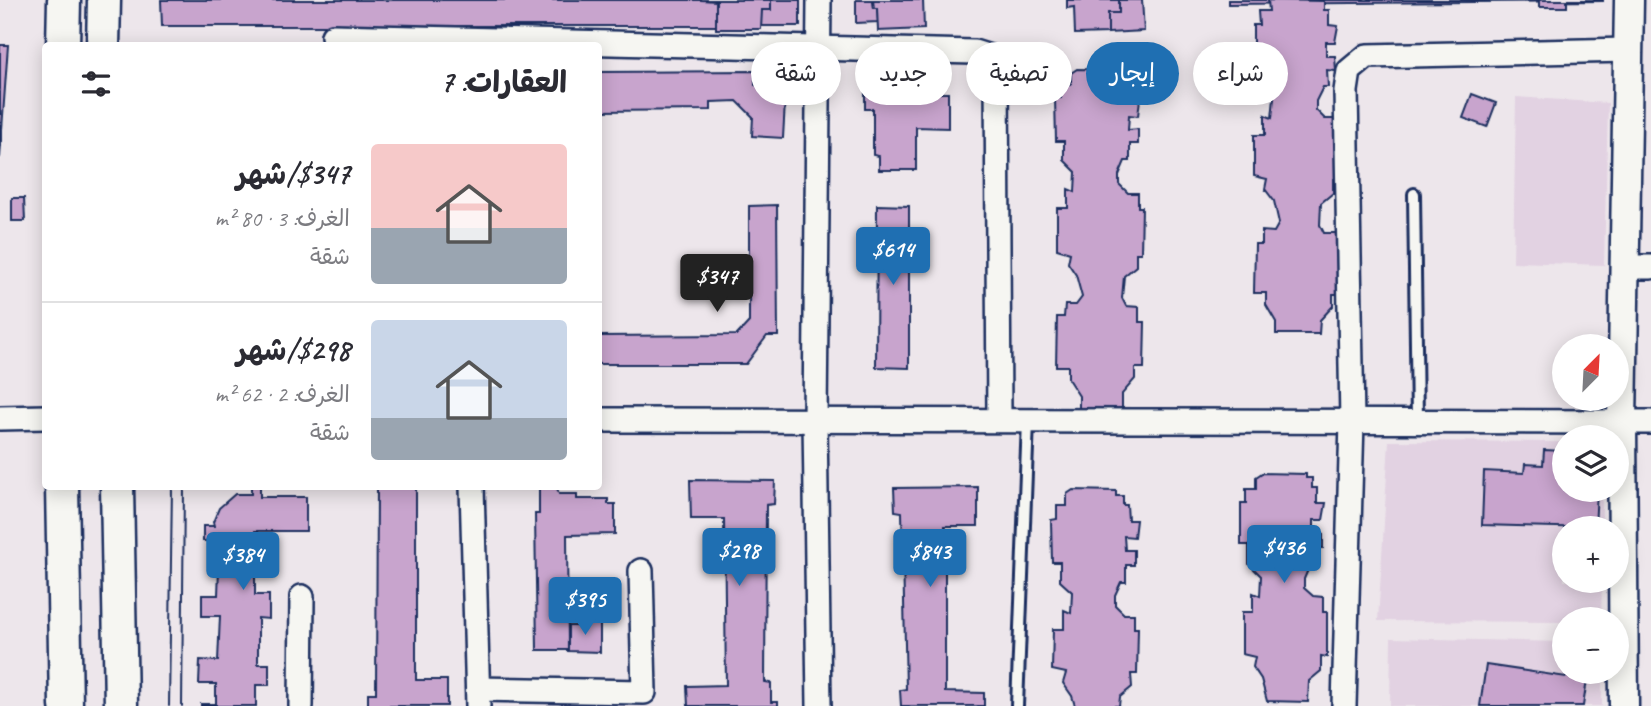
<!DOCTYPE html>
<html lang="ar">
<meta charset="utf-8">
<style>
:root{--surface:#fff;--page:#f7f7f7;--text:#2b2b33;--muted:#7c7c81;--line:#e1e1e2;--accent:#1f6fb2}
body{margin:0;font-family:Caveat,"Playpen Sans Arabic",sans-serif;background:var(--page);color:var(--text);direction:rtl;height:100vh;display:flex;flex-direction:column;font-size:26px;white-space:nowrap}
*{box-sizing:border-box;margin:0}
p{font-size:23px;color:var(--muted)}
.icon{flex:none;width:38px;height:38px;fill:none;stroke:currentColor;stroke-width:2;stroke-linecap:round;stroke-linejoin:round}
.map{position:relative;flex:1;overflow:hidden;direction:ltr}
.drawer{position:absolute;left:42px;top:42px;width:560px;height:448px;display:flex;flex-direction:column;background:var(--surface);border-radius:7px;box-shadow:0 4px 18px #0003;direction:rtl}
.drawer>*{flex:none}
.hud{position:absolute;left:623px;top:42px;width:665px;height:63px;direction:rtl;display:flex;gap:14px}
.needle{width:46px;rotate:24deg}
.fabs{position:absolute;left:1552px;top:334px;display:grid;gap:14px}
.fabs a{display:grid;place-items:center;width:77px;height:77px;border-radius:50%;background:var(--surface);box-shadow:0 4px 18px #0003;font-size:35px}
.price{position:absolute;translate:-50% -60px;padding:0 16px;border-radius:7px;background:var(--accent);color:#fff;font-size:23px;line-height:46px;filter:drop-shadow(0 2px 4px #0008)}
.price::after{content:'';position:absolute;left:50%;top:42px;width:21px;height:16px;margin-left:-10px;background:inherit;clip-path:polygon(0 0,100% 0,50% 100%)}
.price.on{background:#222;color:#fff}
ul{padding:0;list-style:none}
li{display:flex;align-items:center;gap:21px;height:175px;padding:0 35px}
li+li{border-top:2px solid var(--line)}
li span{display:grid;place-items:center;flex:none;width:196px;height:140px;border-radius:7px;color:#555}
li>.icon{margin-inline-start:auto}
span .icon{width:84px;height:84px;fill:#fffc;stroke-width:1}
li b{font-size:30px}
h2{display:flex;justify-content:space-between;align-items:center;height:84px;padding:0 35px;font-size:30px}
.pill{padding:0 24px;border-radius:32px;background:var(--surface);box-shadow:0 4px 18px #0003;font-size:24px;line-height:63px}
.pill.on{background:var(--accent);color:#fff}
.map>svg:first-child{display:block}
</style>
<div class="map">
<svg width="1651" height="706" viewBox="0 0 1651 706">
<rect width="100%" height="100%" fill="#ede6eb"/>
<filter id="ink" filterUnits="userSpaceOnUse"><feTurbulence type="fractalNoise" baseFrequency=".0143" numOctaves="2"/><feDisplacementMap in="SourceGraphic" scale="14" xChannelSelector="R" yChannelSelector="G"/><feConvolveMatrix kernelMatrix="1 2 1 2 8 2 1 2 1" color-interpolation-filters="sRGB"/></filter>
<g filter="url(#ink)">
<g fill="#e2d2e2">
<polygon points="1516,97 1608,103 1604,265 1513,262"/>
<polygon points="1389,441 1564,442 1564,490 1602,490 1602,528 1564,528 1564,581 1602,581 1601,619 1564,620 1564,622 1378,621"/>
<polygon points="1391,638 1564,642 1564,672 1602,672 1602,706 1390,706"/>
</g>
<g fill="#c8a4cd" stroke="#1b2f5e" stroke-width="2">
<polygon points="161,0 800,0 800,26 162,26"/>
<polygon points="701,0 771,0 771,10 762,10 761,29 716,29 716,1"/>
<polygon points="856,0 873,0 874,8 877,8 878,22 856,23"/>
<polygon points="873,0 923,0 924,29 878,31 877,8 874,8"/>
<polygon points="1067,0 1119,0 1119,13 1108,13 1108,33 1075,34 1074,7 1067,8"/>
<polygon points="1119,0 1142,0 1144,31 1108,33 1108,13 1119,13"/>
<polygon points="1228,0 1603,0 1603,1 1228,4"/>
<polygon points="1268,0 1324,1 1324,10 1329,10 1329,25 1338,26 1335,42 1326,42 1326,56 1335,56 1336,71 1327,70 1328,87 1323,87 1316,101 1316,110 1325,119 1336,119 1335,134 1339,134 1339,179 1333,179 1333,193 1321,203 1320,225 1324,233 1336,233 1336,248 1342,248 1341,294 1333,294 1333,306 1320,320 1319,334 1276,334 1276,322 1266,305 1266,293 1254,293 1255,244 1262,244 1262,231 1274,232 1279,223 1274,201 1265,189 1267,179 1254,176 1254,135 1265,135 1265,115 1272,118 1274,98 1261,86 1261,67 1253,67 1253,25 1259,25 1258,11 1269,11"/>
<rect x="1539" y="0" width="28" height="7"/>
<polygon points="0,45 8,45 0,158"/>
<polygon points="1077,69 1121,70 1120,74 1127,75 1127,84 1131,84 1132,99 1140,99 1138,116 1129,115 1128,130 1138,129 1138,144 1130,144 1130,161 1125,161 1119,175 1119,184 1128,193 1138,193 1138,207 1142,207 1141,253 1136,253 1136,266 1124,276 1122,298 1126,306 1139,307 1139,322 1145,322 1144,368 1135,368 1135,379 1122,394 1122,408 1079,408 1079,396 1068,379 1068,366 1056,366 1057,317 1064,317 1065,305 1076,305 1082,297 1076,275 1068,263 1070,253 1057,249 1057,208 1068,208 1068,189 1075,192 1076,172 1064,160 1064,141 1056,141 1055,98 1061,98 1061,85 1071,85 1071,73"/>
<polygon points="755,71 755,85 763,85 771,93 772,101 785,102 783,138 752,136 753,117 737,101 711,102 711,110 598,111 598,72"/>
<polygon points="894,84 937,84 937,93 948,93 948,128 916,127 916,170 879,170 879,156 873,155 873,109 865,109 865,89 889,89"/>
<polygon points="1472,94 1496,103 1487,127 1463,118"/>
<polygon points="12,198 24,198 25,221 12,221"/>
<polygon points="777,205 778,336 767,336 746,364 598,364 598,336 737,335 749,322 749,206"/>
<polygon points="877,205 909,206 909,368 876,367"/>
<polygon points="1544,450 1564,451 1564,490 1597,490 1595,528 1482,525 1484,471 1524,473 1525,464 1543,465"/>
<polygon points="1262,473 1306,474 1306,478 1312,478 1312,488 1317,488 1317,503 1326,503 1323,520 1314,520 1314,534 1323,533 1323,548 1315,548 1315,565 1310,565 1304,579 1304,588 1313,596 1323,597 1323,612 1327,612 1327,657 1321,656 1321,671 1309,681 1308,702 1267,701 1261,679 1253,667 1255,657 1242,654 1242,612 1253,612 1253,593 1260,596 1261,576 1249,564 1249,545 1241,545 1241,503 1246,503 1246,489 1256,489 1256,477"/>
<polygon points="690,480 775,481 774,504 766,505 765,682 771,683 771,702 778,702 778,706 688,706 687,686 726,685 724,519 691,519"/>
<polygon points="251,486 260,486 260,497 306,497 306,531 255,531 255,595 269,595 269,619 258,618 258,664 269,664 269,685 256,685 256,706 201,706 201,704 216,704 216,684 199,684 200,660 218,661 220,616 202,616 202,595 218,595 220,541 203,541 203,526 214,526 213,522 219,508 235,494 251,494"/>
<polygon points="377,486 416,486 416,680 447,680 447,706 368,706 368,693 376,693"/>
<polygon points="978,487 978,526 945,526 945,692 984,693 984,706 901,706 900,690 906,689 902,512 895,511 894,488"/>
<polygon points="539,488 557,488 559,494 577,494 577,499 608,499 608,504 615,504 615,534 567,535 568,650 537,650 535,514 539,514"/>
<polygon points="1073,490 1116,491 1116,496 1123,496 1123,505 1127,505 1128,520 1136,520 1134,537 1124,536 1125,550 1134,550 1134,565 1126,565 1126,582 1121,582 1115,595 1115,605 1124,614 1134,614 1134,628 1138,628 1137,674 1131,674 1132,687 1120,697 1119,706 1075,706 1072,696 1063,683 1066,673 1052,670 1053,629 1064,629 1064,610 1071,613 1072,592 1060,581 1060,562 1052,562 1051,520 1057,519 1057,506 1067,506 1067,494"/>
<polygon points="581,621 600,622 600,652 568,651 568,626 581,626"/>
<polygon points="1486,665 1587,680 1583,706 1480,706"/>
</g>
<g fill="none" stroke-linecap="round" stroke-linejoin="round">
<defs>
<g id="service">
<polyline points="1414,194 1417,421"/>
<polyline points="1017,706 1028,421"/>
</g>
<g id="minor">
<polyline points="819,0 815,420 819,706"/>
<polyline points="333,36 974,52 990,57 997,73 999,420"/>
<polyline points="1625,267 1651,267"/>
<polyline points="0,418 46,417"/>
<polyline points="598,420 1651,422"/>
<polyline points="472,486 478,706"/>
<polyline points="478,689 644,692 641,571"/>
<polyline points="301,706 302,597"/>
<polyline points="1344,706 1352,421 1346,91 1349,71 1367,56 1628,50"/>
</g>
<polyline id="tertiary" points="1624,706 1622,422 1629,0"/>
<g id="secondary">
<polyline points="63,46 64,0"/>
<polyline points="103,46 104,0"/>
<polyline points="62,486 66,706"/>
<polyline points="117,486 121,706"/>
</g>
</defs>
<use href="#service" stroke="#1b2f5e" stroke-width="16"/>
<use href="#minor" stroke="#1b2f5e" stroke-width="28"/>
<use href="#tertiary" stroke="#1b2f5e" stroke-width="33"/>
<use href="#secondary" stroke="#1b2f5e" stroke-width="37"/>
<use href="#service" stroke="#f6f6f2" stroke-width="10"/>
<use href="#minor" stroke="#f6f6f2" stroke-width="23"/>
<use href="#tertiary" stroke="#f6f6f2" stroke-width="28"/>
<use href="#secondary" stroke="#f6f6f2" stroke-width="32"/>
<g stroke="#1b2f5e" stroke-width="2">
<polyline points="169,706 172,486"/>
<polyline points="182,706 184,486"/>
</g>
</g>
</g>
</svg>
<div class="fabs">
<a><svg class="needle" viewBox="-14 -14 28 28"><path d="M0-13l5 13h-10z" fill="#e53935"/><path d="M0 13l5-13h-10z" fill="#7c7c81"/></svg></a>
<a><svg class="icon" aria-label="layers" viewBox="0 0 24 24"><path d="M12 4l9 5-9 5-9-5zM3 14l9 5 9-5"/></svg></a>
<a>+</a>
<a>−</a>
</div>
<b class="price" style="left:893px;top:287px">$614</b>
<b class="price on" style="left:717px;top:314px">$347</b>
<b class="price" style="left:1284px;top:585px">$436</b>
<b class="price" style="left:739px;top:588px">$298</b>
<b class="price" style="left:930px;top:589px">$843</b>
<b class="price" style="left:243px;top:592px">$384</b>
<b class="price" style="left:585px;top:637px">$395</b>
<div class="hud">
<a class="pill">شراء</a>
<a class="pill on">إيجار</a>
<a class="pill">تصفية</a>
<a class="pill">جديد</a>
<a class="pill">شقة</a>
</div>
<section class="drawer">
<h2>العقارات: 7<svg class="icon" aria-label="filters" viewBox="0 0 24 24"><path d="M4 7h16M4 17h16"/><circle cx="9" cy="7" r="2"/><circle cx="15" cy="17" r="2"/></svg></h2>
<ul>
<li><span style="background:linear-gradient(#f6c9c9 60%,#9aa5b1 0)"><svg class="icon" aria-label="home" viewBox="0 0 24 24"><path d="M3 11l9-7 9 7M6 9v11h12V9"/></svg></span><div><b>$347/شهر</b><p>الغرف: 3 · 80 m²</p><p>شقة</p></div></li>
<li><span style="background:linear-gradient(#c9d6e8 70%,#9aa5b1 0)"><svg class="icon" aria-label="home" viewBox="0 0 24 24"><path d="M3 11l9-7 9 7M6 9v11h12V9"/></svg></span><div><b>$298/شهر</b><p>الغرف: 2 · 62 m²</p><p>شقة</p></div></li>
</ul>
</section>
</div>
